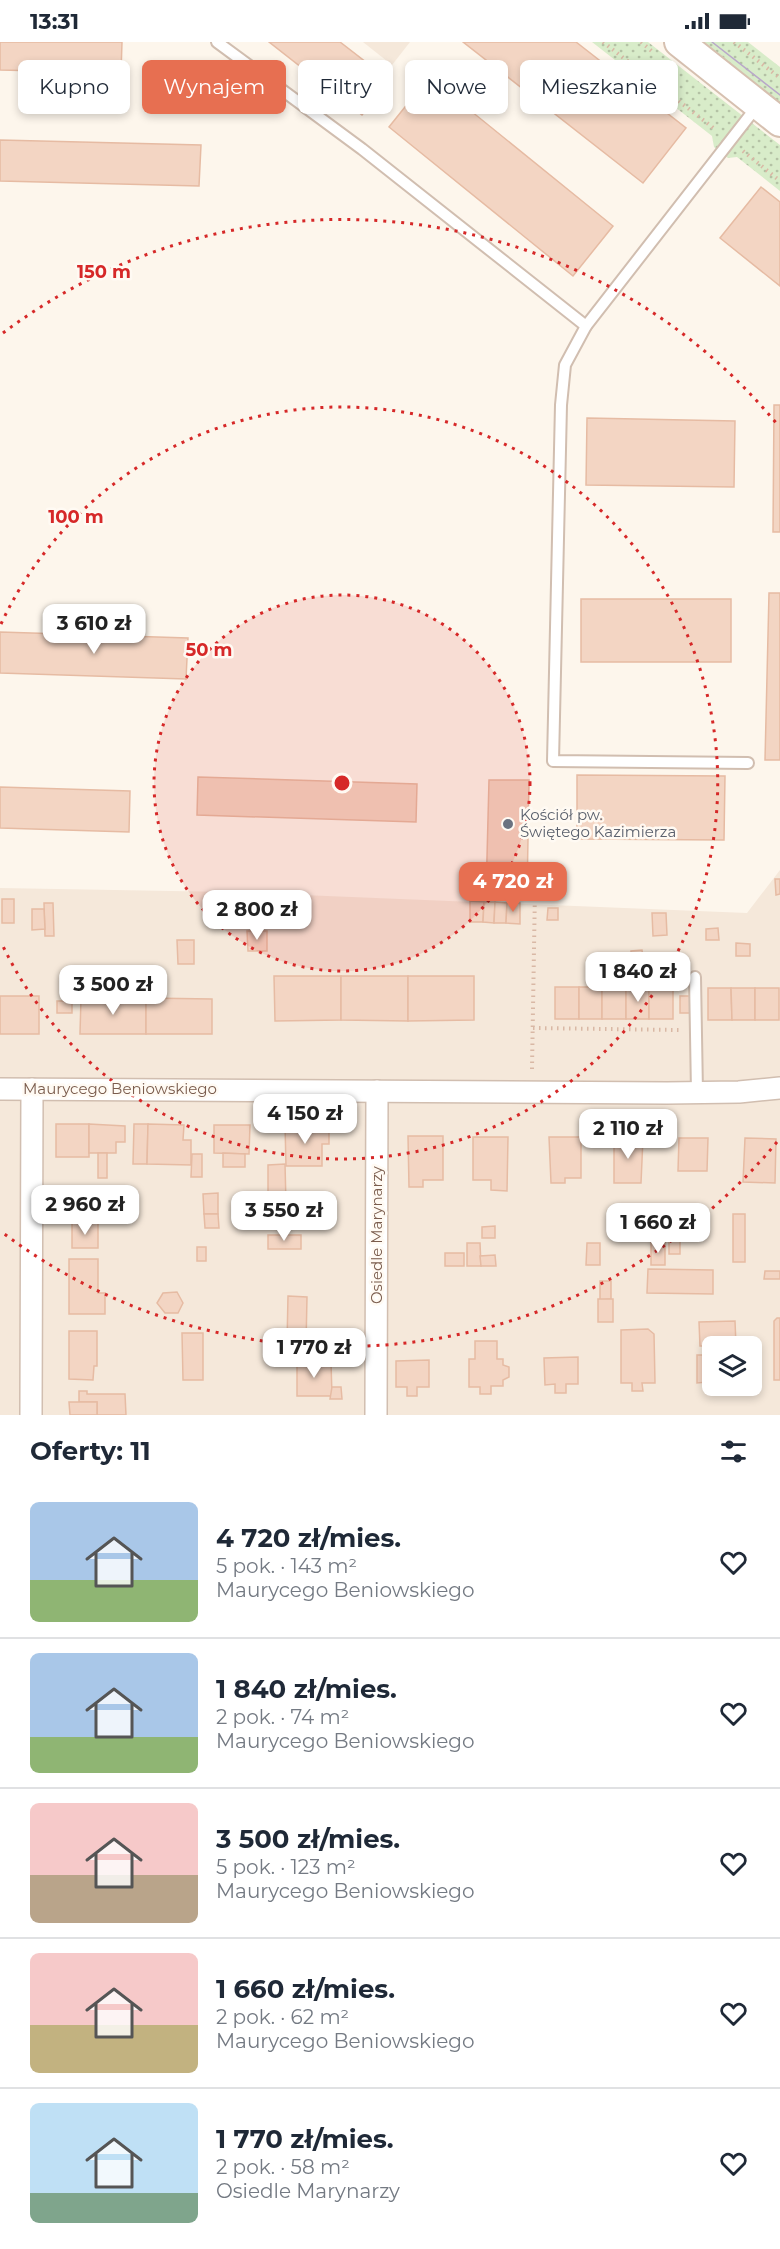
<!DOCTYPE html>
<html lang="pl">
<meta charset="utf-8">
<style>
:root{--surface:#fff;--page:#f2f2f3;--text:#1f2937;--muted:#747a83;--line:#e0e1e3;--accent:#e76f51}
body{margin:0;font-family:Montserrat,sans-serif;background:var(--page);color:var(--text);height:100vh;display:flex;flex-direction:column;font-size:22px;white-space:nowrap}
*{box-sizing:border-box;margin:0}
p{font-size:20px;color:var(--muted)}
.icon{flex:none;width:33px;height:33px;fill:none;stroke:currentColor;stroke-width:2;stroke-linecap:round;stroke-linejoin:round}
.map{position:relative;height:1373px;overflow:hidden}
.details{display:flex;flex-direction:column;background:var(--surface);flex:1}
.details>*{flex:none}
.hud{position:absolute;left:18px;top:18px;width:744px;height:54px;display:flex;gap:12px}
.tools{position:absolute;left:702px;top:1294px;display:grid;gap:12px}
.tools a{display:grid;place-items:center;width:60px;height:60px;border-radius:9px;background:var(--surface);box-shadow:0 3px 9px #0003;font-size:30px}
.price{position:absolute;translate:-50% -51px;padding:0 14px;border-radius:12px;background:#fff;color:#222;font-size:20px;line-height:39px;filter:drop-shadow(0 2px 3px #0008)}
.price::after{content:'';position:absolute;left:50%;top:36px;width:18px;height:14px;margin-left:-9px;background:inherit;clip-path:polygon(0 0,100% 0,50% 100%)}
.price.current{background:var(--accent);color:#fff}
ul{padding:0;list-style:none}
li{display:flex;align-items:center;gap:18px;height:150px;padding:0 30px}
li+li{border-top:2px solid var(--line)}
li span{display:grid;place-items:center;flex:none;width:168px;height:120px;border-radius:9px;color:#555}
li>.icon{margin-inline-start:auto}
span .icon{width:72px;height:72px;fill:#fffc;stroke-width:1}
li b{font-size:26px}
h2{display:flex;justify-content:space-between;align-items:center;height:72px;padding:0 30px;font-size:26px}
.chip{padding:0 21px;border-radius:9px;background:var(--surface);box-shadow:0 3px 9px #0003;font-size:21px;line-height:54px}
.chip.current{background:var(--accent);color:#fff}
.status{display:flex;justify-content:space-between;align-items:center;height:42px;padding:0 30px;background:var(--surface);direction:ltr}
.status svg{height:16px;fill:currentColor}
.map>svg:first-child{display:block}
</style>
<div class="status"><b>13:31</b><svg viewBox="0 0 49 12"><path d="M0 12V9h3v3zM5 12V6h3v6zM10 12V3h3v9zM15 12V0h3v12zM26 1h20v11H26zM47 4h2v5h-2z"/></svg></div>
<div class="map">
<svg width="780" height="1373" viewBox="0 0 780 1373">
<defs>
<pattern id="grass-dots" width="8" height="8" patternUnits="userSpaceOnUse" patternTransform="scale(1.5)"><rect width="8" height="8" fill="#d8ecc9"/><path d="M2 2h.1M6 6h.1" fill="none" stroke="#b4c2a5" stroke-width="1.8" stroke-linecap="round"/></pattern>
</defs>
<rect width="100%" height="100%" fill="#fdf6ec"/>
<g fill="#f5e8da" fill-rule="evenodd">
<polygon points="363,0 410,0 392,23"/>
<path d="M780,828V1373H0V846L229,850L747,871ZM712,1305H752V1344H712Z"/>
</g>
<g fill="url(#grass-dots)">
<polygon points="592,0 648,0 780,103 780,149 737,115 728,116 714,105 712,94"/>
<polygon points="704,0 748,0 780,25 780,61"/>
</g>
<g fill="#f3d5c3" stroke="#e6bba3" stroke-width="1.5">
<polygon points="0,0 122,0 121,31 0,28"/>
<polygon points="269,0 340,0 389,38 362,73"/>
<polygon points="463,0 576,0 686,86 643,141"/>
<polygon points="429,35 613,184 573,234 389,85"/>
<polygon points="0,98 201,103 199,144 0,139"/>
<polygon points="761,145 780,160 780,244 720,196"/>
<polygon points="774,363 780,363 780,490 773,490"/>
<polygon points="587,376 735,379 734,445 586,443"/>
<polygon points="769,551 780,551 780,718 765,718"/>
<rect x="581" y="557" width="150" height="63"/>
<polygon points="0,590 188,596 186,637 0,631"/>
<polygon points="577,733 725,734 724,798 577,797"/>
<polygon points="198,735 417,742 416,780 197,773"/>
<polygon points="489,738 529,738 527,855 486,854"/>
<polygon points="0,745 130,749 129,790 0,786"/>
<polygon points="527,826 546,826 545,847 528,847"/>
<polygon points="775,837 780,837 780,852 776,853"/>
<rect x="2" y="857" width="12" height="24"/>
<polygon points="470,859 484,860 483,880 470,880"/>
<polygon points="484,860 495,860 494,881 483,880"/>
<polygon points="495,860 507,861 506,881 494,881"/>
<polygon points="44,861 53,861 54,894 45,894"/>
<polygon points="507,861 520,861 520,882 506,881"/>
<polygon points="548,866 558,866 558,878 547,878"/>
<polygon points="32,867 44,867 45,887 32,888"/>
<polygon points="652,871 666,871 667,893 653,894"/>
<polygon points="718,886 719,898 706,898 706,887"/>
<polygon points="247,889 267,889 267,909 248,909"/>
<polygon points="177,898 194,898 194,922 178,922"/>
<polygon points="736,901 750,902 750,914 736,914"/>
<polygon points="642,908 644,925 631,926 631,909"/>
<polygon points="274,934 341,934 341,978 275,979"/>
<polygon points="341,934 408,934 408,979 341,978"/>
<polygon points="408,934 474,934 474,978 408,979"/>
<rect x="555" y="945" width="24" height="32"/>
<rect x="579" y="945" width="23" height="32"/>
<rect x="602" y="945" width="24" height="32"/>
<rect x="626" y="945" width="23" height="32"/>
<rect x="649" y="945" width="24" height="32"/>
<polygon points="708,946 731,946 732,978 708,978"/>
<polygon points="731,946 755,946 755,978 732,978"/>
<rect x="755" y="946" width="24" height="32"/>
<rect x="0" y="954" width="39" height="38"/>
<rect x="680" y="954" width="11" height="17"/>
<polygon points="81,956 146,956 146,992 80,992"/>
<polygon points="146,956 212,957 212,992 146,992"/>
<rect x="57" y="959" width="15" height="12"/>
<rect x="56" y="1082" width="33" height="33"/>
<polygon points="89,1082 125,1084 125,1100 116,1100 116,1111 89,1111"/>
<polygon points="134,1082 148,1082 147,1122 133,1122"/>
<polygon points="148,1082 184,1083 183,1098 191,1098 191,1123 147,1122"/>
<polygon points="214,1083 250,1083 249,1112 214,1111"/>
<polygon points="285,1083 322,1083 322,1085 329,1085 329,1102 322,1102 322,1124 286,1124"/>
<polygon points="408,1094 443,1094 443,1138 423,1138 423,1145 409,1145"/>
<polygon points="473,1095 508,1095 507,1149 491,1148 491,1138 473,1138"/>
<polygon points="549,1095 581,1095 581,1136 565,1136 565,1141 551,1141"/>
<polygon points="614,1096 643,1096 641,1141 614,1141"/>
<polygon points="679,1096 708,1096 707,1129 678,1129"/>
<polygon points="745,1096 776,1097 775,1141 743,1140"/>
<rect x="98" y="1111" width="9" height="25"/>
<polygon points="223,1111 245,1112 245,1125 223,1125"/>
<polygon points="192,1112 202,1112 202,1135 191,1135"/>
<polygon points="285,1122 286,1161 268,1161 268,1123"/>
<rect x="70" y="1146" width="28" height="35"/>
<polygon points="218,1151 218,1172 204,1172 203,1152"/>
<polygon points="204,1172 218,1172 219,1186 205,1186"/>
<rect x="733" y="1172" width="12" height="48"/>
<rect x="72" y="1181" width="26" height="25"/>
<polygon points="495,1184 495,1196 482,1196 482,1185"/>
<rect x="669" y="1185" width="11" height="27"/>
<rect x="268" y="1193" width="33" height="14"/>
<rect x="651" y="1200" width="14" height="23"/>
<polygon points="467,1201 480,1201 481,1224 467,1224"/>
<polygon points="587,1201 600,1201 600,1223 586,1223"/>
<rect x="197" y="1205" width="9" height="14"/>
<rect x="445" y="1211" width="19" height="13"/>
<polygon points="495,1213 496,1224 481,1224 480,1214"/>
<polygon points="69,1217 98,1217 98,1251 105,1251 105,1272 69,1272"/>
<polygon points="648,1227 713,1228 713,1252 647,1251"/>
<polygon points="765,1229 780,1229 780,1237 764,1237"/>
<polygon points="600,1239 611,1239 611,1257 600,1258"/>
<polygon points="177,1250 183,1261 178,1271 165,1271 157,1261 163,1251"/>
<polygon points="288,1254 307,1255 306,1302 287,1301"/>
<rect x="598" y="1257" width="15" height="23"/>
<polygon points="777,1276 780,1276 780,1338 774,1338 774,1279"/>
<polygon points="735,1279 736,1303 712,1305 712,1344 720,1344 720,1348 707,1349 707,1340 697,1341 697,1313 703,1313 703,1304 700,1304 699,1280"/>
<polygon points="648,1287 654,1292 655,1341 642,1341 643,1349 632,1349 632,1341 621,1341 621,1288"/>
<polygon points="69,1289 97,1289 97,1324 94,1324 93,1338 69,1337"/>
<polygon points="182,1291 203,1291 203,1338 183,1338"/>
<polygon points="475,1299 497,1299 497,1317 503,1317 503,1323 509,1325 509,1335 503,1338 503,1344 491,1344 491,1352 480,1352 480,1345 469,1345 469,1317 475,1317"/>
<polygon points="578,1315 578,1342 566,1342 566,1351 555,1351 555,1342 545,1343 544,1316"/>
<polygon points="429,1318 429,1345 417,1345 417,1354 407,1354 407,1345 396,1345 396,1319"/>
<polygon points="331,1320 332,1354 297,1354 297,1321"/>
<polygon points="332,1345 341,1345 342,1357 330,1357"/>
<polygon points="79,1349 87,1349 87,1352 125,1352 126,1373 97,1373 97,1360 79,1360"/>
<polygon points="69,1360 97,1360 97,1373 70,1373"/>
</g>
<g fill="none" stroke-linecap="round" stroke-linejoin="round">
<defs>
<g id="service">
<polyline points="217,0 362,107 586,284 758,63"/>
<polyline points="586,284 565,323 561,363 553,719 748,721"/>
<polyline points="695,935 697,1050"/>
</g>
<g id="minor">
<polyline points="0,1047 667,1051 739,1050 780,1046"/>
<polyline points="31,1373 32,1047"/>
<polyline points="376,1373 377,1049"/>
</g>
<polyline id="secondary" points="679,0 780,80"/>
</defs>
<use href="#service" stroke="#d1beb0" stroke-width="14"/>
<use href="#minor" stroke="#d1beb0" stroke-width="24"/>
<use href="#secondary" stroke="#d6c0b0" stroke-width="32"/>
<g stroke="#d9b8a5" stroke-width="4" stroke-dasharray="1.5 4.5" stroke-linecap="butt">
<polyline points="603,0 716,88"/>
<polyline points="641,0 654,11"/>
<polyline points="734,0 780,36"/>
<polyline points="743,109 780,139"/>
<polyline points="533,986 679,988"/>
<polyline points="532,1027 535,847"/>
</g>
<use href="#service" stroke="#fff" stroke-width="10"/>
<use href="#minor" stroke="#fff" stroke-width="21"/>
<use href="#secondary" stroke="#fff" stroke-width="28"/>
<polyline stroke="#b9a8c9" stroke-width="1.5" points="712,0 780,53"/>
</g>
<circle cx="342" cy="741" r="188" fill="#d62828" fill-opacity=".12"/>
<g fill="none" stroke="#d62828" stroke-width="3" stroke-dasharray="3 6">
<circle cx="342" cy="741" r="188"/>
<path d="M1 582A376 376 0 1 1 1 900"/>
<path d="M777 1100A564 564 0 0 1 3 1191M3 291A564 564 0 0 1 777 382"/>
</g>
<circle fill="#6b7280" stroke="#fffaf3" stroke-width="2" cx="508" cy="782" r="6"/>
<g text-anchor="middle" stroke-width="5" stroke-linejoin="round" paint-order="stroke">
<g font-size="15" fill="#5b616d" stroke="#fffaf3" text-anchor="start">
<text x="520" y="778">Kościół pw.<tspan x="520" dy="17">Świętego Kazimierza</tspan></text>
</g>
<g font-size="15" fill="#7a5c4d" stroke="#fffaf3">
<text x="120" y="1052">Maurycego Beniowskiego</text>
<text transform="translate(377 1193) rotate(-90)" y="5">Osiedle Marynarzy</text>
</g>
</g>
<circle cx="342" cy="741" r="9" fill="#d62828" stroke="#fffaf3" stroke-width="3"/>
<g font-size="18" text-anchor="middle" font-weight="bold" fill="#d62828" stroke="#fffaf3" stroke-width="5" stroke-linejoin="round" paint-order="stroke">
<text x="104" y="236">150 m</text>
<text x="76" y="481">100 m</text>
<text x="209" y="614">50 m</text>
</g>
</svg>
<div class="tools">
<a><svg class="icon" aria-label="layers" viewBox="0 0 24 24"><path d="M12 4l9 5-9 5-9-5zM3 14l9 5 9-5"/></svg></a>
</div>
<b class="price" style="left:94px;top:613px">3 610 zł</b>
<b class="price current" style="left:513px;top:871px">4 720 zł</b>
<b class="price" style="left:257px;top:899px">2 800 zł</b>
<b class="price" style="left:638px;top:961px">1 840 zł</b>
<b class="price" style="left:113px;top:974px">3 500 zł</b>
<b class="price" style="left:305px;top:1103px">4 150 zł</b>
<b class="price" style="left:628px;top:1118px">2 110 zł</b>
<b class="price" style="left:85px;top:1194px">2 960 zł</b>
<b class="price" style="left:284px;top:1200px">3 550 zł</b>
<b class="price" style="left:658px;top:1212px">1 660 zł</b>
<b class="price" style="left:314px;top:1337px">1 770 zł</b>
<div class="hud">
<a class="chip">Kupno</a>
<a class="chip current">Wynajem</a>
<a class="chip">Filtry</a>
<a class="chip">Nowe</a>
<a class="chip">Mieszkanie</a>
</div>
</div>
<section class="details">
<h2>Oferty: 11<svg class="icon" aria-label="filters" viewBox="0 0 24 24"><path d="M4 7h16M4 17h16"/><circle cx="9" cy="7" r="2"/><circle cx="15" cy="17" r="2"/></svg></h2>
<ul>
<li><span style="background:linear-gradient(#a9c7e8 65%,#8fb573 0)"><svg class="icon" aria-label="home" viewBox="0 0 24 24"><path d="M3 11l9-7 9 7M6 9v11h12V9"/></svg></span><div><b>4 720 zł/mies.</b><p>5 pok. · 143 m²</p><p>Maurycego Beniowskiego</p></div><svg class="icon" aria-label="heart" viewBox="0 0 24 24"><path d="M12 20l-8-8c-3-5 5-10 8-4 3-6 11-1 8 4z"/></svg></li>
<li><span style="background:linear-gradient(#a9c7e8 70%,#8fb573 0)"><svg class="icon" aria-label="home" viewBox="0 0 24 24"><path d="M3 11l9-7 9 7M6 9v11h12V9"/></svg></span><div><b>1 840 zł/mies.</b><p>2 pok. · 74 m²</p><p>Maurycego Beniowskiego</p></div><svg class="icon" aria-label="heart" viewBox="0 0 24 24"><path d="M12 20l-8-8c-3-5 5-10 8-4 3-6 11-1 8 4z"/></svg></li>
<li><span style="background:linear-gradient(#f6c9c9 60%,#b9a48a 0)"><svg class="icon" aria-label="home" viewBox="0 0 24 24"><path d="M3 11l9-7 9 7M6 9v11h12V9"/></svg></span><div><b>3 500 zł/mies.</b><p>5 pok. · 123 m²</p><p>Maurycego Beniowskiego</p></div><svg class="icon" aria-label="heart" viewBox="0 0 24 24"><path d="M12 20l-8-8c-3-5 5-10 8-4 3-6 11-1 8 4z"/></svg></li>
<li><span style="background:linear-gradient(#f6c9c9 60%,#c2b280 0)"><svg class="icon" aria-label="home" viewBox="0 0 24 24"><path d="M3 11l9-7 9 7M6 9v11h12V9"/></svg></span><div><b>1 660 zł/mies.</b><p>2 pok. · 62 m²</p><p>Maurycego Beniowskiego</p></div><svg class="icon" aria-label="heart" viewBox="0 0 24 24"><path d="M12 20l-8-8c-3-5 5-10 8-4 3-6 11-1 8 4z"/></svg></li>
<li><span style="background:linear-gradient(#bfe0f5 75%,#7fa58c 0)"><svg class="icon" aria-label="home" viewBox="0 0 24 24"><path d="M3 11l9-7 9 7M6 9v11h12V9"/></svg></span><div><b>1 770 zł/mies.</b><p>2 pok. · 58 m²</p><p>Osiedle Marynarzy</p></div><svg class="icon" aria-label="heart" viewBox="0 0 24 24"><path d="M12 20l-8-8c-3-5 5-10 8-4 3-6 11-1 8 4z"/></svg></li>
</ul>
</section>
